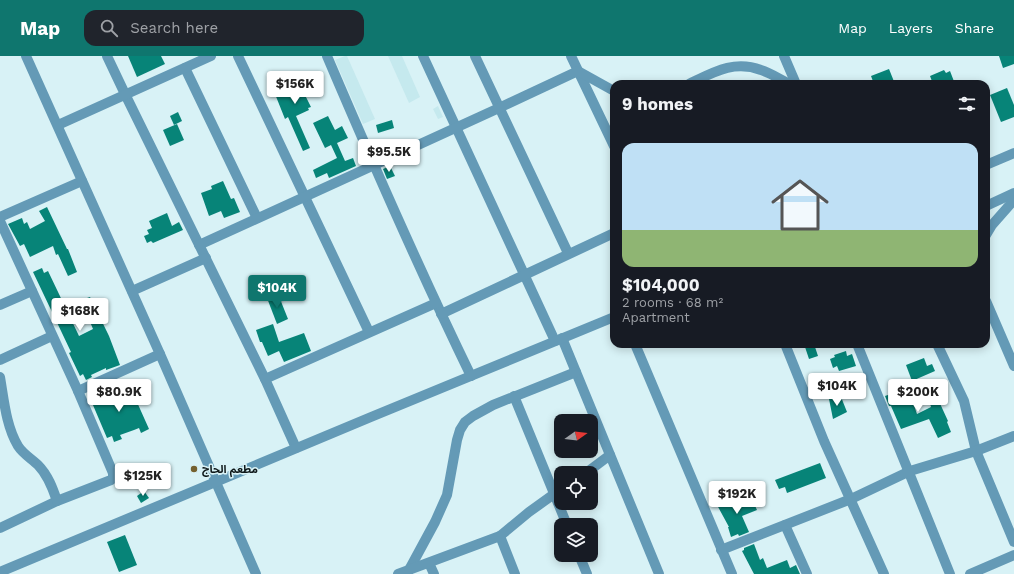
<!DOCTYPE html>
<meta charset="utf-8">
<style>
:root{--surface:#171b24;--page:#20242c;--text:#f1f3f6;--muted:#9ea1a6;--accent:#0f766e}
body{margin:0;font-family:"Work Sans","Noto Sans Arabic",sans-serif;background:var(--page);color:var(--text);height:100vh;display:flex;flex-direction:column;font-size:15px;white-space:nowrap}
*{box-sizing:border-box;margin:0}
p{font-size:13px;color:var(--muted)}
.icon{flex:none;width:22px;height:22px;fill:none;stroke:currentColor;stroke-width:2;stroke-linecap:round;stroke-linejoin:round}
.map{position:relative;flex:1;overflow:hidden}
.details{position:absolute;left:610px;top:24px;width:380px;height:268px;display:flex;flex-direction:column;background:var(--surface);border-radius:12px;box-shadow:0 2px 10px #0003}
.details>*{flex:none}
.needle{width:26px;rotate:76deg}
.buttons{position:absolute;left:554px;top:358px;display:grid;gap:8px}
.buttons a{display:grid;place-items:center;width:44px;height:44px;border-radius:8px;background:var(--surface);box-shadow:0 2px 10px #0003;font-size:20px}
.price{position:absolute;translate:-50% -34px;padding:0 9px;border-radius:4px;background:#fff;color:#222;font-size:13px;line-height:26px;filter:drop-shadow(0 1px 2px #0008)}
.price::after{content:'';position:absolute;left:50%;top:24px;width:12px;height:9px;margin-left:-6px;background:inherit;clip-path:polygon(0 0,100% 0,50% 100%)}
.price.active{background:var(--accent);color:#fff}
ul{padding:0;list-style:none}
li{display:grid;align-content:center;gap:8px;height:212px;padding:0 12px}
li span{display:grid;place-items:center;height:124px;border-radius:12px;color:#555}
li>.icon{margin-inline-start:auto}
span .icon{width:72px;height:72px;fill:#fffc;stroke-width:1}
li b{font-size:17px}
h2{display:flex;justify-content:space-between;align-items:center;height:48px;padding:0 12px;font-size:17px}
header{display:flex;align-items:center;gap:24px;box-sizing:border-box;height:56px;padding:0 20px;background:var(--accent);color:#fff}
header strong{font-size:19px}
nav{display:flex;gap:22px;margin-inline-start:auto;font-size:14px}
.search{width:280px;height:36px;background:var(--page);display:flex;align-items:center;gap:10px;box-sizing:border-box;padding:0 14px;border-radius:12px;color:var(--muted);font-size:15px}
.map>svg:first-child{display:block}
</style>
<header>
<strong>Map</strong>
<div class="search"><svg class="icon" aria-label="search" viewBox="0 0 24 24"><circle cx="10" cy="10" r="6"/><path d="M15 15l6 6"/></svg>Search here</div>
<nav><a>Map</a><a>Layers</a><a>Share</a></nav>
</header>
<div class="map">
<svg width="1014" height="518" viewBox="0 0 1014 518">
<rect width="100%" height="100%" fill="#d8f2f6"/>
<g fill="#c5e9ee">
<polygon points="345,0 347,0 375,63 363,68 335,4"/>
<polygon points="388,0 402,0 420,41 409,47"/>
<polygon points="438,50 443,61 438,63 433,53"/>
</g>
<g fill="#078478">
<polygon points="128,0 161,0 165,8 137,21"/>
<polygon points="999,0 1014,0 1014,8 1003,12"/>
<polygon points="889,13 895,28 874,28 871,20"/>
<polygon points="944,14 946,17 950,15 955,28 933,28 930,20"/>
<polygon points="308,19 314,32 304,37 311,51 308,52 309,54 296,60 310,92 303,95 288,61 285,63 273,33 282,29 283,31"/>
<polygon points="1007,32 1014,49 1014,61 1001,66 990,39"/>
<polygon points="178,56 182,65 174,69 170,60"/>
<polygon points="328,60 335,74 342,70 348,82 337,87 345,105 353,102 356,110 329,122 327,117 316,122 313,114 337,102 331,89 325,92 313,67"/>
<polygon points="392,64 394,72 378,77 376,69"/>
<polygon points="177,68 184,84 170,90 163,74"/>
<polygon points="390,110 395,120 387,123 383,113"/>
<polygon points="223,125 231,143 234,142 240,156 224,162 221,155 209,160 201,137 212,133 211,130"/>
<polygon points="47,151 67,193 68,193 77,216 68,220 58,198 56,199 53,190 30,201 24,188 20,190 8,168 22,162 24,168 27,166 30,173 45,165 39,155"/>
<polygon points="167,157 172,170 179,166 183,174 153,187 151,185 147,187 144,180 149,178 147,174 152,172 149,165"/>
<polygon points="42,212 44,217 48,215 79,280 93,273 81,244 90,241 109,280 120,309 106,314 106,312 91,319 92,321 86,324 83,318 80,320 69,297 71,296 33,216"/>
<polygon points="278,238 288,263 277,268 267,242"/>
<polygon points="273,268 279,286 304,277 311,295 284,306 279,295 268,300 262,286 260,286 256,274"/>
<polygon points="804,288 814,288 818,300 809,303"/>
<polygon points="846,295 847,300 852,298 856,310 839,315 837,310 833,312 830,303 835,301 834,299"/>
<polygon points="924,302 927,310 932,308 935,315 912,325 906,309"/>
<polygon points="127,328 130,336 132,335 149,373 141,377 139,372 134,374 120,379 122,383 114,386 112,380 107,382 90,342 100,338 102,342 107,340 120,334 121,331"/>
<polygon points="908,332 917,358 931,351 929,344 937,341 948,365 947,366 951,376 938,382 929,363 901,373 891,350 889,350 885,340"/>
<polygon points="841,341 847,356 833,363 829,343"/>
<polygon points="820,407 826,422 787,437 785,431 779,433 775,424"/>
<polygon points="144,435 149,442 141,447 137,440"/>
<polygon points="750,439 757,454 742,460 749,476 739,480 738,478 731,481 728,471 729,471 717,449 736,444 737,445"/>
<polygon points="125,479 137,509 119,516 107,486"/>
<polygon points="754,488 760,504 763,502 767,512 787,504 790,512 796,509 800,518 754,518 742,495 744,494 744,492"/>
</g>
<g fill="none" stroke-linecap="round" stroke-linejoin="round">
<g stroke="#649ab6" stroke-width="10">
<polyline points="107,0 125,38 265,323 296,392"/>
<polyline points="238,0 369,276"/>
<path d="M327,0C373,108 420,215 471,320"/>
<polyline points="423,0 555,285"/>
<polyline points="475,0 568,197"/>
<polyline points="571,0 614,90"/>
<polyline points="784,0 796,28"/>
<polyline points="185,12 257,162"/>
<path d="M689,28C714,16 734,4 761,14C771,17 781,24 790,28"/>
<polyline points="58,69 211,0"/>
<polyline points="986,150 1014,137"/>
<polyline points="0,161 82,125"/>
<polyline points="0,165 78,335 113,417 113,421 111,424 57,445 0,472"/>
<polyline points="986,179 992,169 1014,144"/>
<polyline points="199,189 499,52 578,15 614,35"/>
<polyline points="132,235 206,202"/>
<polyline points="986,245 1014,310"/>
<polyline points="0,249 32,235"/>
<polyline points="441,258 614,177"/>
<polyline points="562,282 659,518"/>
<polyline points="635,288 732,518"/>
<polyline points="785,288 824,385 884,518"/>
<polyline points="857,288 950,518"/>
<polyline points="937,288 964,345 976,395 1014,486"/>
<polyline points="0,304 52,280"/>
<path d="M0,321C4,344 6,370 18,390C23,398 32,403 38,409C48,419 53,433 57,445"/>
<polyline points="265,323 436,247"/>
<polyline points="78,335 160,298"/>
<polyline points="514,340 567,469"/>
<polyline points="586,417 610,399"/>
<polyline points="785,469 807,518"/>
<polyline points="500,480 515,518"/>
<polyline points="721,494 851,443 910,415 976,395 1014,380"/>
<polyline points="579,499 587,518"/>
<polyline points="429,507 434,518"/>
<polyline points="409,514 435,466 447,439 457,384 460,374 465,366 473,360 493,349 576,316"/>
<polyline points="398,518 500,480 529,456 561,433"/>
<polyline points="970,518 1014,499"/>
</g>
<g stroke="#649ab6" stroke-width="10">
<polyline points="26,0 160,298 256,518"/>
<polyline points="986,109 1014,97"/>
<polyline points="0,516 371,361 614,261"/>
</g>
</g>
<circle fill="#74612f" stroke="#d8f2f6" stroke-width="1.5" cx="194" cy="413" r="4"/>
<g text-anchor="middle" stroke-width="3" stroke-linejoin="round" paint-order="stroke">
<g font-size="11" font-weight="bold" fill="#0e1819" stroke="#d8f2f6" text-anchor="start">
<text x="202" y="417">مطعم الحاج</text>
</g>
</g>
</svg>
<div class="buttons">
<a><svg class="needle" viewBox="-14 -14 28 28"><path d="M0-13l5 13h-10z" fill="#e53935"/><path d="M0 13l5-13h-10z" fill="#9ea1a6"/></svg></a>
<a><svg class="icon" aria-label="locate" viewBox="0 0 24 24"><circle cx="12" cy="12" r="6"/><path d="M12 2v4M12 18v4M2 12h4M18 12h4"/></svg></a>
<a><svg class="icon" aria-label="layers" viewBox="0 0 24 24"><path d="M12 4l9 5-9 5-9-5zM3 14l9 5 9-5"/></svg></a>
</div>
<b class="price" style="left:295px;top:49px">$156K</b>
<b class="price" style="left:389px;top:117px">$95.5K</b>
<b class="price active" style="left:277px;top:253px">$104K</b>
<b class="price" style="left:80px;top:276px">$168K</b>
<b class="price" style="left:837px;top:351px">$104K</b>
<b class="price" style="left:119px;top:357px">$80.9K</b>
<b class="price" style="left:918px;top:357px">$200K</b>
<b class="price" style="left:143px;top:441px">$125K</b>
<b class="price" style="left:737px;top:459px">$192K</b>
<section class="details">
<h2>9 homes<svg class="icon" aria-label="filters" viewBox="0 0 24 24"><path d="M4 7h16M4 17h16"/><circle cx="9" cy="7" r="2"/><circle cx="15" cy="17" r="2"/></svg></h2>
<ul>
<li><span style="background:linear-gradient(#bfe0f5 70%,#8fb573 0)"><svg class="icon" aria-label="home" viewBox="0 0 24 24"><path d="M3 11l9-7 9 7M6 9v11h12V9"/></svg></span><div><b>$104,000</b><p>2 rooms · 68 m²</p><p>Apartment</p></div></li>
</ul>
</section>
</div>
